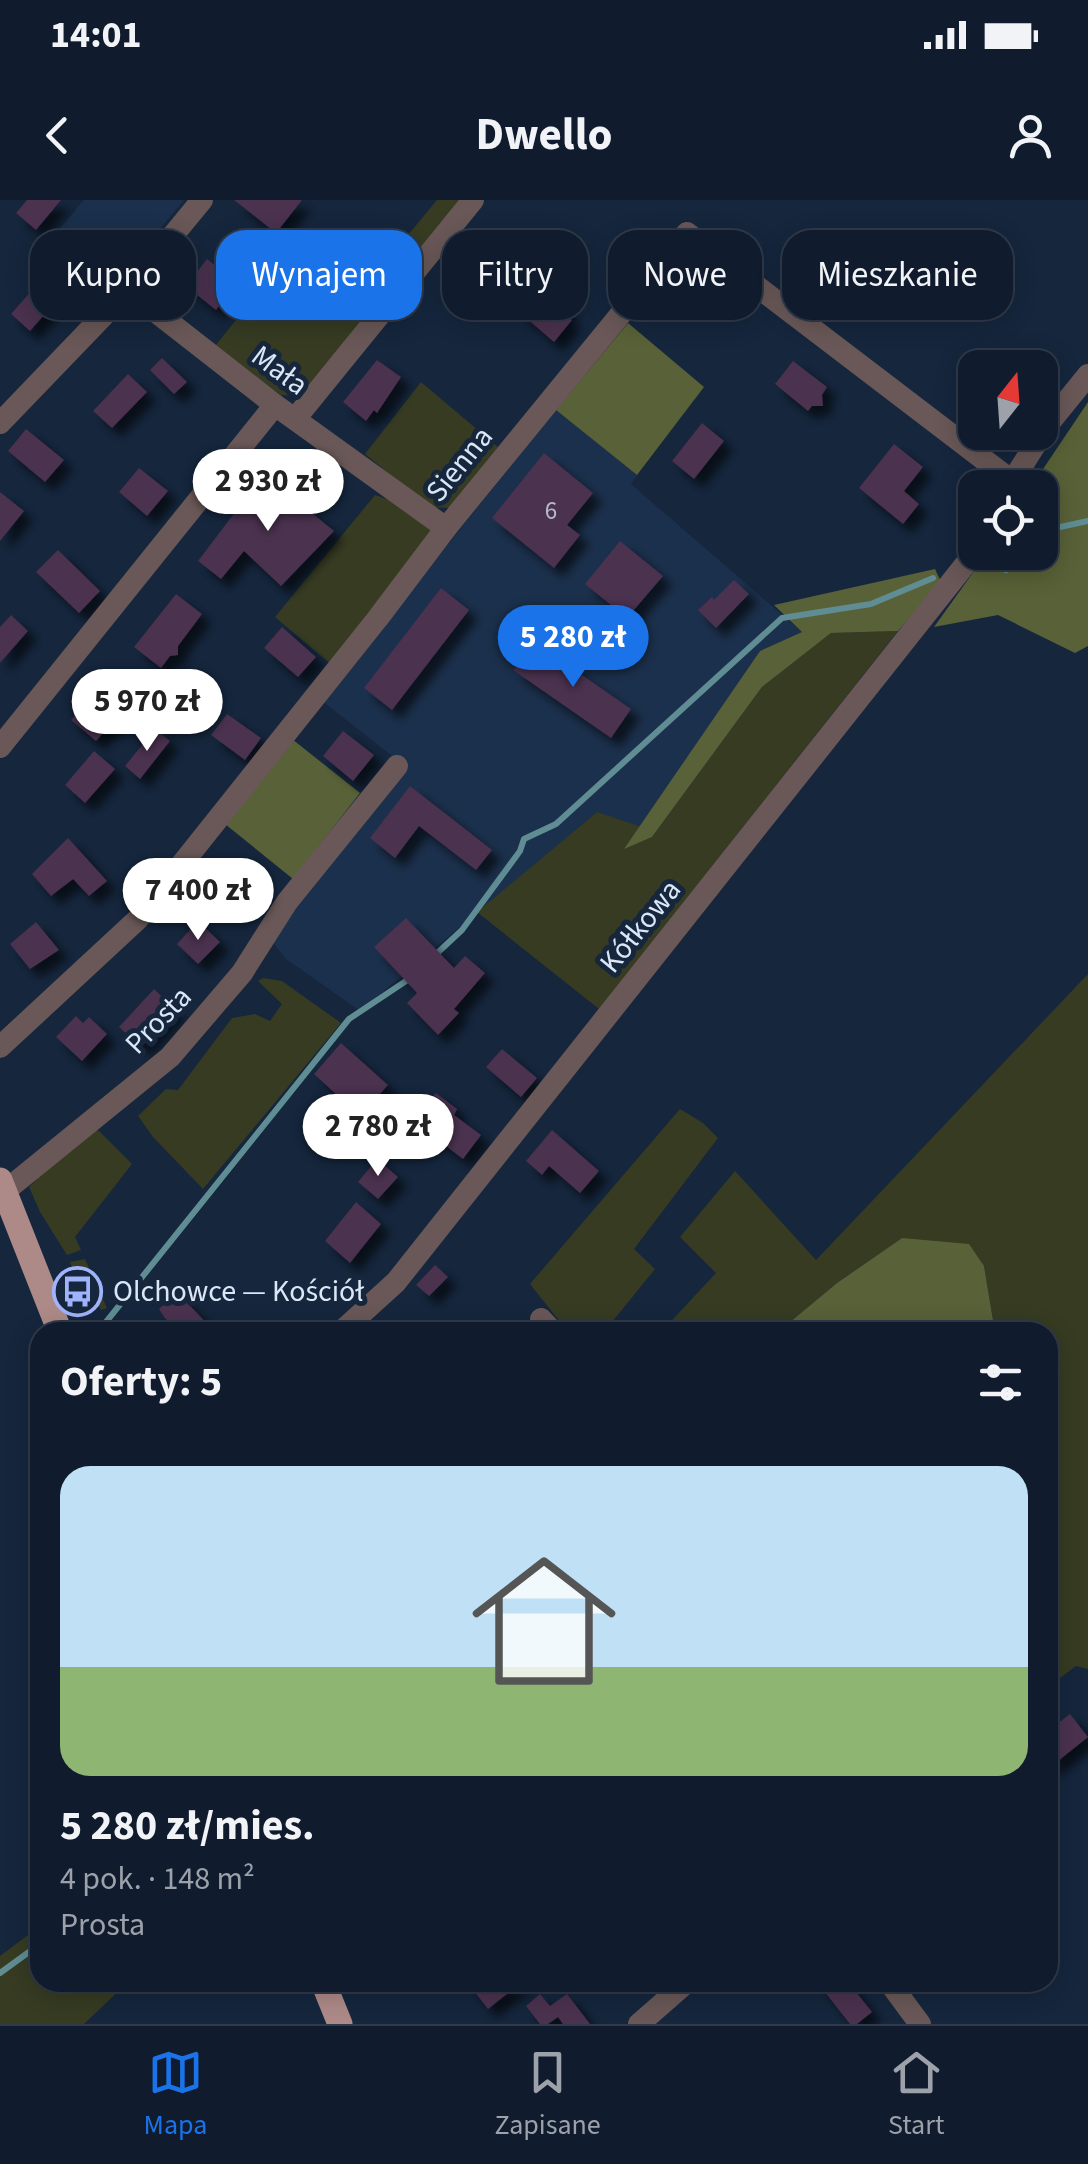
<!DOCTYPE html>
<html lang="pl">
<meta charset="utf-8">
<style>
:root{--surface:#101c2e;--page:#1e293a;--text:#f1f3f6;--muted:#9ca1aa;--line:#303a4a;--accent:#1a73e8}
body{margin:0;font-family:"Source Sans 3",sans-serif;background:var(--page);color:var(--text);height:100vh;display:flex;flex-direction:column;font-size:38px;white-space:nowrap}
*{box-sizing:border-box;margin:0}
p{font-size:32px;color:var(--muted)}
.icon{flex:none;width:55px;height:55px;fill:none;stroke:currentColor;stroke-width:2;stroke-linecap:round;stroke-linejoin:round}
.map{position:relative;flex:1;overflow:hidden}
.drawer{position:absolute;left:30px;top:1122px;width:1028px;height:670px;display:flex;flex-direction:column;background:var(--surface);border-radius:30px;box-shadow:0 5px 25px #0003,0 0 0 2px var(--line)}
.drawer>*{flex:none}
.guide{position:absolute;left:30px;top:30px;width:1030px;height:90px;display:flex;gap:20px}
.needle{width:65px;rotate:17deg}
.buttons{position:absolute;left:958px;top:150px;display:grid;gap:20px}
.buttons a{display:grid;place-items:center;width:100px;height:100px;border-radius:20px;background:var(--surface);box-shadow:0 5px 25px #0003,0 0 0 2px var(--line);font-size:50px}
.price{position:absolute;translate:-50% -85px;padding:0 22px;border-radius:35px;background:#fff;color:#222;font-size:32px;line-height:65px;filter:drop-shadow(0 2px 5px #0008)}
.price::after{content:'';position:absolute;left:50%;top:60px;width:30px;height:22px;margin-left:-15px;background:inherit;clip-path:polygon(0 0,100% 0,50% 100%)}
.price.selected{background:var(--accent);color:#fff}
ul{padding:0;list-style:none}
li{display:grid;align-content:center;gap:20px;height:530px;padding:0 30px}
li span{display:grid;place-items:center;height:310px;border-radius:30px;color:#555}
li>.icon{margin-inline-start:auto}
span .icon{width:180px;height:180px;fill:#fffc;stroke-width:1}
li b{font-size:42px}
h2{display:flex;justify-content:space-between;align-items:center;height:120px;padding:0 30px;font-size:42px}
.pill{padding:0 35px;border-radius:30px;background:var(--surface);box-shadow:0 5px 25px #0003,0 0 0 2px var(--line);font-size:35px;line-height:90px}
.pill.selected{background:var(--accent);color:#fff}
.status{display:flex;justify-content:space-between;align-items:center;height:70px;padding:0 50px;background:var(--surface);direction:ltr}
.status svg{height:28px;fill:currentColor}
header{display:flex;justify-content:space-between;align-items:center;height:130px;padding:0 30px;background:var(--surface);font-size:45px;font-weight:700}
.dock{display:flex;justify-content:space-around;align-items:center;height:140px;border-top:2px solid var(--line);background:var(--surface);font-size:28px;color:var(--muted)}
.dock a{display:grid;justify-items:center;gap:5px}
.dock .selected{color:var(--accent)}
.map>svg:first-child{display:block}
</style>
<div class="status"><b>14:01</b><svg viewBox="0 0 49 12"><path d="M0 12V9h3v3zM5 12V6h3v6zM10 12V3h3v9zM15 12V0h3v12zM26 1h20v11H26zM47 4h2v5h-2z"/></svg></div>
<header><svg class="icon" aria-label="back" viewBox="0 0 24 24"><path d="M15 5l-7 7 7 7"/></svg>Dwello<svg class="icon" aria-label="person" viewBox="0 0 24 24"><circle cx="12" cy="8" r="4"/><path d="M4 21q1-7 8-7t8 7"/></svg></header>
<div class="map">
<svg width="1088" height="1824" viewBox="0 0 1088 1824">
<defs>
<filter id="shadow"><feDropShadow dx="9" dy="9" stdDeviation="5" flood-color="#0009"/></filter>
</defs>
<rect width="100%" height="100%" fill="#15263d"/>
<g fill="#1b304c">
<polygon points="84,0 184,0 106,93 46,45"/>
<polygon points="556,210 637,275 631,284 802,432 760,451 642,627 597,612 360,811 286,759 271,740 405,566 322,501"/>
</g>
<g fill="#363b22">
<polygon points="437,0 462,0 299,196 281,195 215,146 277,69 339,118"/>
<polygon points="421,182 498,247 449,308 430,307 365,254"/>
<polygon points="375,295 395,302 433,332 332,465 275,417"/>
<polygon points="898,431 599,809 477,712 597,612 642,627 627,647 652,637 762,487 831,433"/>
<polygon points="1088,774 1088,1469 1076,1466 1048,1487 1048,1132 995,1132 984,1066 902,1038 837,1083 778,1132 661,1132 716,1073 680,1037 735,971 816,1060"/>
<polygon points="263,778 282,781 341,823 203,989 153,937 138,916 166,889 178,890 232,818 255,814 270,821 282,804 258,781"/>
<polygon points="680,909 703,923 718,938 634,1049 655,1069 604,1132 568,1132 530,1084"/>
<polygon points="98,930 132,964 75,1037 81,1050 67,1055 40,1012 29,987 87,931"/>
<polygon points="85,1059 107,1108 101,1110 91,1092 82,1092 70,1062"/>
<polygon points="40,1726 40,1782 127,1783 84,1824 0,1824 0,1756"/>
</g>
<g fill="#586137">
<polygon points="628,123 704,187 637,275 556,210"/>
<polygon points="1088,202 1088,446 1075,453 998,415 934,427 987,353 1040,352 1040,288 1031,287"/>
<polygon points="935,369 941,382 898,431 831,433 762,487 652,637 624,649 760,451 802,432 774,405"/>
<polygon points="292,539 360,593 293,679 225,624"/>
<polygon points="902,1038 969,1044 984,1066 995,1132 778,1132 837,1083"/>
</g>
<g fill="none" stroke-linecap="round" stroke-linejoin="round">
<g stroke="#5f8d93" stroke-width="6">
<polyline points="1040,339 1051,329 1088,321"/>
<polyline points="1006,370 1025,352"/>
<polyline points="433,757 462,730 520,651 524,639 556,624 782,418 871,404 933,378"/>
<polyline points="98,1132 349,819 409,779"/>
<polyline points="0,1773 40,1744"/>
</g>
</g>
<g fill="#4b304f" filter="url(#shadow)">
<polygon points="27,0 61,0 36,30 16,13"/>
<polygon points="234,0 302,0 276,33"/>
<polygon points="207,59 237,83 216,110 186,86"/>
<polygon points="48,72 67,89 30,131 11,114"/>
<polygon points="546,87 569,106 563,113 572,120 554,142 518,111 535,90 540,94"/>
<polygon points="162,158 187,182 174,194 150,170"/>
<polygon points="377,160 401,177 377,213 374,210 366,221 343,202"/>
<polygon points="793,161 827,187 822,195 823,206 812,206 808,211 775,184"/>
<polygon points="128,174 147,192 112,228 93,211"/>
<polygon points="702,223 724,241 694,279 672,261"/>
<polygon points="26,229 64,260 45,282 8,251"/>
<polygon points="894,244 923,267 904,291 919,304 903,324 859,288"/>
<polygon points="544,253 593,293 567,325 580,335 554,368 492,318"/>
<polygon points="139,268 168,291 147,316 119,292"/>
<polygon points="264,274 334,331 281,386 244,351 221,379 198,361"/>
<polygon points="0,292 24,311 0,341"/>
<polygon points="620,341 663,376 627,418 585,384"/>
<polygon points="58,350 100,391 79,413 36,372"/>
<polygon points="734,380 749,394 716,428 698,410 712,397 714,400"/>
<polygon points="441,388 469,410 392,510 364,488"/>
<polygon points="176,394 202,414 178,446 178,455 170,456 161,468 134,447"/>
<polygon points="11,415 28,431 0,463 0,427"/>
<polygon points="282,427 316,457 298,477 264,448"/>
<polygon points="536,443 631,509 611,538 513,470"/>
<polygon points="86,488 119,515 96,541 71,520 81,508 74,502"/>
<polygon points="227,514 261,538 245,560 211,535"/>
<polygon points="155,529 170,541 140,579 125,566"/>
<polygon points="343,531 374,555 353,581 323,556"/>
<polygon points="94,551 115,569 85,603 65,585"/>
<polygon points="410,586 492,650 476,670 419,626 395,658 370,638"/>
<polygon points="68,638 107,681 89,696 73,679 51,696 32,674"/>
<polygon points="406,718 454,768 465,756 485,773 454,809 459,813 438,835 407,803 417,793 374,747"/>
<polygon points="198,721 220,742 198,764 177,744"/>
<polygon points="36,722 59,750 30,769 10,744"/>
<polygon points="154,789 176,810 141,847 119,827"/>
<polygon points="76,816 83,823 89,817 107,834 82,861 56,837"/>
<polygon points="341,843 388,885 360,916 314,874"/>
<polygon points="502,849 537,878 521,897 486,867"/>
<polygon points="436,893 457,909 454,915 481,935 463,959 413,921"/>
<polygon points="552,930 599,971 580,993 549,966 542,975 526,961"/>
<polygon points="377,959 398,977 378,999 358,982"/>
<polygon points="356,1002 381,1024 350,1063 325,1041"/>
<polygon points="435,1065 448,1077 429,1096 416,1085"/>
<polygon points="177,1092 215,1132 179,1132 164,1117 159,1109"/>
<polygon points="1070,1514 1088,1537 1048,1569 1048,1531"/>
<polygon points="467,1782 522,1782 488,1809"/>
<polygon points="817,1782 848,1782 872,1812 857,1824 850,1824"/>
<polygon points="540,1794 550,1806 567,1794 590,1824 563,1824 558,1817 548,1824 540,1824 526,1806"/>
</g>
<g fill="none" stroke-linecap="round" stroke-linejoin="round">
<g stroke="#695857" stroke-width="22">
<polyline points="128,90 275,205 446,328"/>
<polyline points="295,219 473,0"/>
<polyline points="0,223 128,90 202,0"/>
<polyline points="1008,288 1049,223 1088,175"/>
<polyline points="0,547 275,205"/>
<polyline points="0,847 138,719 378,418 446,328 687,33 1012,281"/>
<polyline points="5,991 170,857 242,773 287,702 397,566"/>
<polyline points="541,1119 553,1132"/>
<polyline points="341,1132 396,1082 968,361 975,347"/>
<polyline points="889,1782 920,1824"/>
<polyline points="639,1824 687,1782"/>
</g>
<g stroke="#ad8a88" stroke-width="25">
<polyline points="0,980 60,1132"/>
<polyline points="323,1782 340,1824"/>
</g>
</g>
<defs>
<symbol id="bus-ring" viewBox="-11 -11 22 22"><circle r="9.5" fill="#15263d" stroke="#a0b3fd" stroke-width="1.5"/><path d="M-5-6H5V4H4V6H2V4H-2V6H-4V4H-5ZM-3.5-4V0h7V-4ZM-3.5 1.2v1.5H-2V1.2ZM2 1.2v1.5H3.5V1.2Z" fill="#a0b3fd"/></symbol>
</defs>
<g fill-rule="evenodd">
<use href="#bus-ring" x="50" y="1064" width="55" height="55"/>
</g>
<g text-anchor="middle" stroke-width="10" stroke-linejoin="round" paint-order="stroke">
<g font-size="25" fill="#b7b9cc">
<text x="551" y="319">6</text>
</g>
<g font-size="30" fill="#dbe7f6" stroke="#15263d">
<text transform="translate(280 170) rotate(37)" y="10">Mała</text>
<text transform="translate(459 264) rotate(-51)" y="10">Sienna</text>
<text transform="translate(640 726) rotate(-51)" y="10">Kółkowa</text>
<text transform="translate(158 820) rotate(-46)" y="10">Prosta</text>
</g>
<g font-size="30" fill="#dbe7f6" stroke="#15263d" text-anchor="start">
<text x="113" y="1101">Olchowce — Kościół</text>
</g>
</g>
</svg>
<div class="buttons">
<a><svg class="needle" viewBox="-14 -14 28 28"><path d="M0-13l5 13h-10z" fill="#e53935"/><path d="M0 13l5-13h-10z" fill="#9ca1aa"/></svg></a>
<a><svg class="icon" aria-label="locate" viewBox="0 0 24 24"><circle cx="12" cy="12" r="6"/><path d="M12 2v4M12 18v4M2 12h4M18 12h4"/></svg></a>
</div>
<b class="price" style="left:268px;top:334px">2 930 zł</b>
<b class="price selected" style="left:573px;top:490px">5 280 zł</b>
<b class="price" style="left:147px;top:554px">5 970 zł</b>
<b class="price" style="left:198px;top:743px">7 400 zł</b>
<b class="price" style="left:378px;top:979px">2 780 zł</b>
<div class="guide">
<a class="pill">Kupno</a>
<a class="pill selected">Wynajem</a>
<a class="pill">Filtry</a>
<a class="pill">Nowe</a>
<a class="pill">Mieszkanie</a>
</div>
<section class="drawer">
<h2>Oferty: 5<svg class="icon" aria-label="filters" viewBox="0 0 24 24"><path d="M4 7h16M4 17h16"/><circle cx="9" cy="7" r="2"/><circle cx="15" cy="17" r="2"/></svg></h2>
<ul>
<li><span style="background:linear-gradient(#bfe0f5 65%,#8fb573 0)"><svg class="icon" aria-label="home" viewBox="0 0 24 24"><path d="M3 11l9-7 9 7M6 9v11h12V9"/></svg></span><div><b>5 280 zł/mies.</b><p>4 pok. · 148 m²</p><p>Prosta</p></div></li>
</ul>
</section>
</div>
<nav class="dock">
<a class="selected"><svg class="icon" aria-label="map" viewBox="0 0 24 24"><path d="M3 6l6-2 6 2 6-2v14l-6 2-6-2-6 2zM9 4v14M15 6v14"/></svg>Mapa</a>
<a><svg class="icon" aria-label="saved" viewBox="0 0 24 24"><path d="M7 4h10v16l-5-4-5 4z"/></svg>Zapisane</a>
<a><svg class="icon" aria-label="home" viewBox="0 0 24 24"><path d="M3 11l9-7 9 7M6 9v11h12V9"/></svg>Start</a>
</nav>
